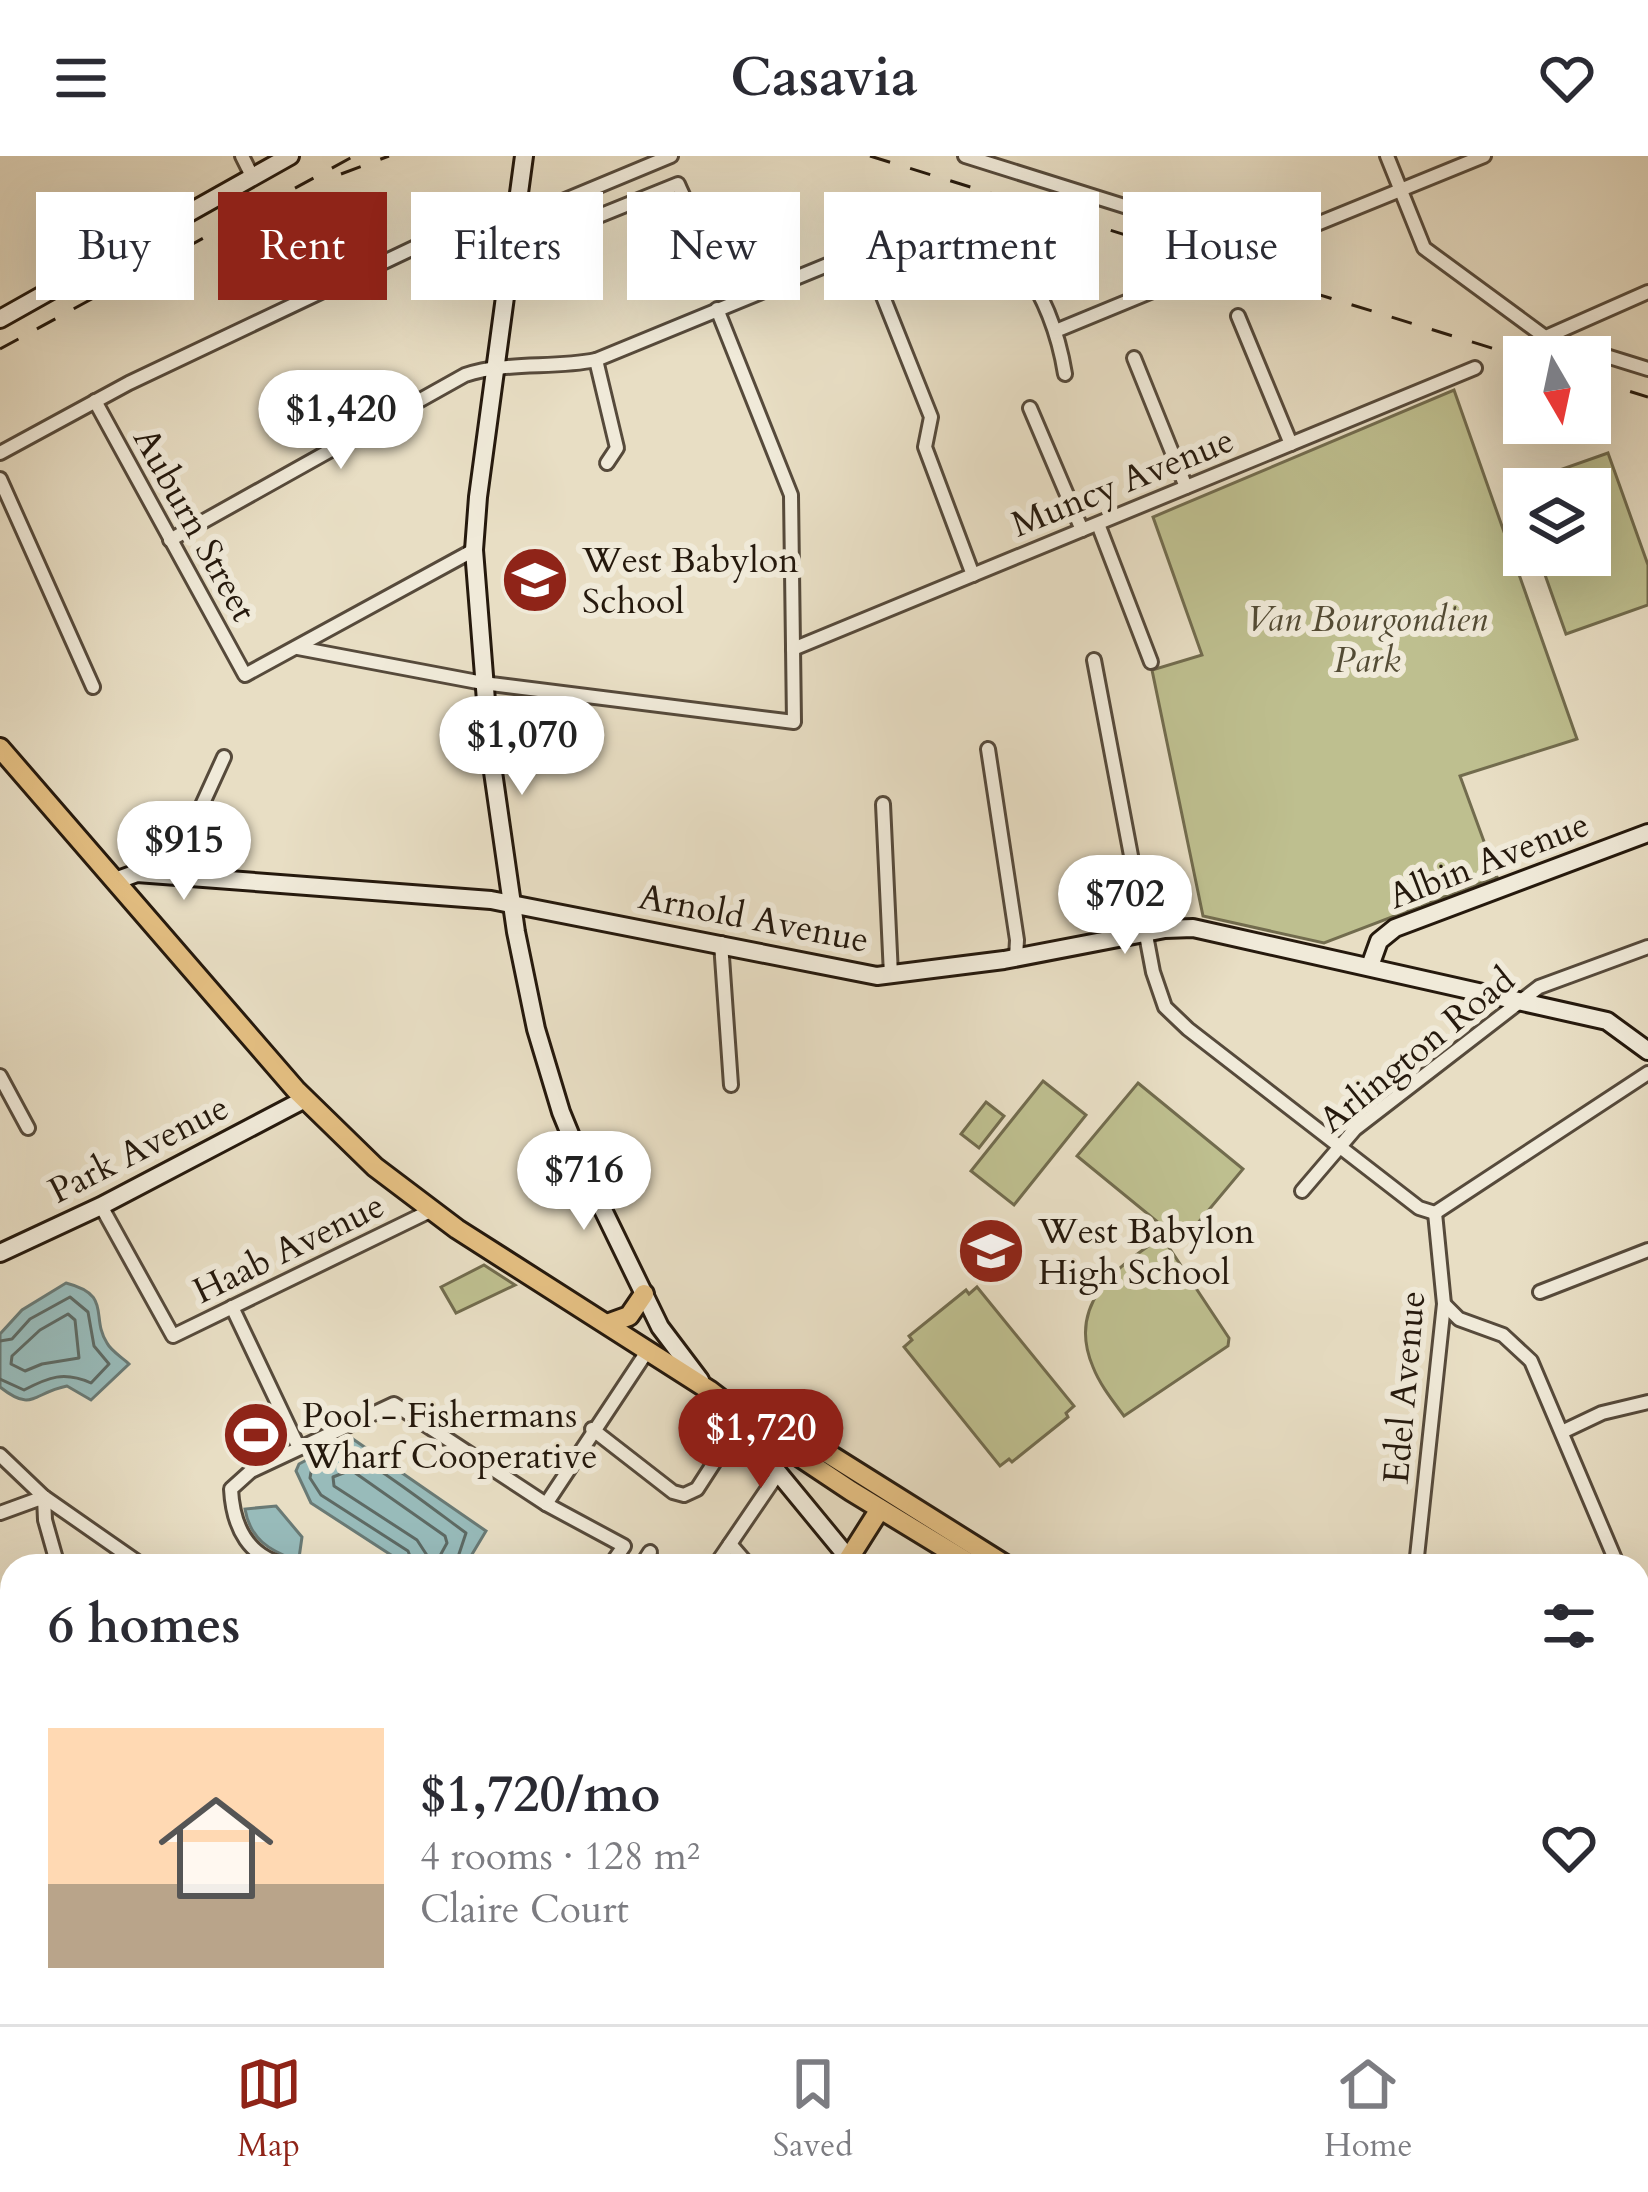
<!DOCTYPE html>
<meta charset="utf-8">
<style>
:root{--surface:#fff;--page:#f2f2f3;--text:#2b2b33;--muted:#7c7c81;--line:#e1e1e2;--accent:#8f2418}
body{margin:0;font-family:Cardo,serif;background:var(--page);color:var(--text);height:100vh;display:flex;flex-direction:column;font-size:45px;white-space:nowrap}
*{box-sizing:border-box;margin:0}
p{font-size:39px;color:var(--muted)}
.icon{flex:none;width:66px;height:66px;fill:none;stroke:currentColor;stroke-width:2;stroke-linecap:round;stroke-linejoin:round}
.map{position:relative;flex:1;overflow:hidden}
.sheet{position:absolute;left:0px;top:1398px;width:1650px;height:471px;display:flex;flex-direction:column;background:var(--surface);border-radius:36px 36px 0 0;box-shadow:0 12px 48px #0002}
.sheet>*{flex:none}
.hud{position:absolute;left:36px;top:36px;width:1578px;height:108px;display:flex;gap:24px}
.needle{width:78px;rotate:171deg}
.tools{position:absolute;left:1503px;top:180px;display:grid;gap:24px}
.tools a{display:grid;place-items:center;width:108px;height:108px;border-radius:0px;background:var(--surface);box-shadow:0 12px 48px #0002;font-size:60px}
.price{position:absolute;translate:-50% -102px;padding:0 27px;border-radius:42px;background:#fff;color:#222;font-size:39px;line-height:78px;filter:drop-shadow(0 3px 6px #0008)}
.price::after{content:'';position:absolute;left:50%;top:72px;width:36px;height:27px;margin-left:-18px;background:inherit;clip-path:polygon(0 0,100% 0,50% 100%)}
.price.active{background:var(--accent);color:#fff}
ul{padding:0;list-style:none}
li{display:flex;align-items:center;gap:36px;height:300px;padding:0 48px}
li+li{border-top:3px solid var(--line)}
li span{display:grid;place-items:center;flex:none;width:336px;height:240px;border-radius:0px;color:#555}
li>.icon{margin-inline-start:auto}
span .icon{width:144px;height:144px;fill:#fffc;stroke-width:1}
li b{font-size:51px}
h2{display:flex;justify-content:space-between;align-items:center;height:144px;padding:0 48px;font-size:51px}
.tag{padding:0 42px;border-radius:0px;background:var(--surface);box-shadow:0 12px 48px #0002;font-size:42px;line-height:108px}
.tag.active{background:var(--accent);color:#fff}
header{display:flex;justify-content:space-between;align-items:center;height:156px;padding:0 48px;background:var(--surface);font-size:54px;font-weight:700}
.tab-bar{display:flex;justify-content:space-around;align-items:center;height:168px;border-top:3px solid var(--line);background:var(--surface);font-size:33px;color:var(--muted)}
.tab-bar a{display:grid;justify-items:center;gap:6px}
.tab-bar .active{color:var(--accent)}
.map>svg:first-child{display:block}
</style>
<header><svg class="icon" aria-label="menu" viewBox="0 0 24 24"><path d="M4 6h16M4 12h16M4 18h16"/></svg>Casavia<svg class="icon" aria-label="heart" viewBox="0 0 24 24"><path d="M12 20l-8-8c-3-5 5-10 8-4 3-6 11-1 8 4z"/></svg></header>
<div class="map">
<svg width="1648" height="1868" viewBox="0 0 1648 1868">
<rect width="100%" height="100%" fill="#e8dec4"/>
<filter id="stains"><feTurbulence type="fractalNoise" baseFrequency=".00167" numOctaves="4"/><feColorMatrix values="0 0 0 0 .2 0 0 0 0 .09 0 0 0 0 .02 0 0 0 .5 -.17"/></filter>
<radialGradient id="worn" r=".72"><stop offset=".6" stop-color="#630" stop-opacity="0"/><stop offset="1" stop-color="#630" stop-opacity=".3"/></radialGradient>
<g fill="#bebf8f" stroke="#726c4e" stroke-width="3">
<polygon points="1454,234 1577,583 1460,620 1497,721 1324,787 1203,760 1152,514 1202,499 1153,361"/>
<polygon points="1608,297 1648,409 1648,449 1566,478 1538,399 1590,399 1590,333 1524,333 1524,359 1514,330"/>
<polygon points="1043,925 1086,959 1014,1049 971,1015"/>
<polygon points="1138,927 1243,1013 1182,1086 1077,1000"/>
<polygon points="986,946 1004,960 979,992 961,978"/>
<path d="M1162,1081L1229,1182L1228,1190L1124,1260C1113,1245 1100,1229 1093,1211C1066,1148 1116,1111 1162,1081Z"/>
<polygon points="484,1109 515,1129 456,1157 441,1131"/>
<polygon points="977,1131 1074,1250 1066,1257 1068,1261 1012,1306 1009,1303 1000,1310 904,1191 912,1184 909,1180 966,1134 969,1138"/>
</g>
<g fill="#98bbba" stroke="#6a7a75" stroke-width="3">
<path d="M66,1127C113,1139 90,1161 107,1187C111,1195 123,1202 129,1208L91,1244L67,1230C32,1237 33,1257 0,1231V1178L22,1154Z"/>
<polygon points="267,1257 279,1285 263,1294 266,1303 251,1309 234,1273"/>
<polygon points="350,1281 486,1375 465,1410 408,1410 311,1347 296,1315 299,1308"/>
<path d="M276,1350L302,1381L299,1402L295,1404C269,1394 250,1383 245,1353Z"/>
</g>
<g fill="none" stroke-linecap="round" stroke-linejoin="round">
<g stroke="#5e6a64" stroke-width="3">
<polygon points="68,1158 75,1164 79,1202 42,1208 25,1215 11,1208 12,1200 40,1174"/>
<path d="M0,1185L12,1183L30,1163L70,1141L88,1156L94,1190L109,1208L91,1227C64,1215 49,1221 24,1234L0,1223"/>
<path d="M414,1410L408,1395L321,1339L310,1322L311,1316L350,1296C391,1320 428,1349 466,1377L455,1410"/>
<polyline points="429,1410 432,1407 417,1384 334,1330 333,1321 351,1314 445,1380 447,1387 436,1407 440,1410"/>
</g>
<defs>
<g id="street">
<polyline points="242,0 252,20"/>
<polyline points="965,0 1258,92 1484,0"/>
<polyline points="1387,0 1424,92 1545,181 1648,213"/>
<path d="M553,49L564,74L678,28C696,70 718,103 735,145"/>
<polyline points="864,93 931,261 925,291 973,419"/>
<polyline points="1238,160 1291,288"/>
<polyline points="1058,174 1160,132"/>
<polyline points="1546,181 1648,136"/>
<polyline points="1134,202 1186,331"/>
<polyline points="596,204 617,292 607,307"/>
<polyline points="95,245 245,519 474,394"/>
<polyline points="1030,252 1082,374"/>
<polyline points="0,297 129,227 481,60 517,50 553,49 671,0"/>
<polyline points="0,323 93,531"/>
<polyline points="1098,368 1151,506"/>
<path d="M170,384L465,219C508,205 552,213 596,204L966,52C1022,94 1054,150 1065,218"/>
<polyline points="298,492 483,527 794,566 791,339 717,153"/>
<polyline points="793,493 1475,212"/>
<polyline points="1094,504 1153,816 1165,851 1188,873 1419,1052 1435,1057"/>
<polyline points="988,593 1017,784 1016,801"/>
<polyline points="883,648 891,819"/>
<polyline points="176,720 182,693 224,601"/>
<polyline points="721,787 731,929"/>
<polyline points="0,920 28,972"/>
<polyline points="1302,1035 1355,973 1539,831 1648,791"/>
<polyline points="101,1050 173,1180 430,1055"/>
<polyline points="1435,1057 1648,917"/>
<polyline points="1540,1136 1648,1094"/>
<polyline points="1444,1148 1459,1163 1503,1179 1531,1205 1618,1410"/>
<polyline points="232,1151 299,1292"/>
<polyline points="592,1273 673,1336 684,1339 697,1333 739,1268"/>
<polyline points="1562,1276 1602,1257 1648,1246"/>
<polyline points="0,1299 44,1341 143,1410"/>
<polyline points="546,1348 648,1194"/>
<polyline points="0,1357 44,1341 45,1364 58,1410"/>
<polyline points="730,1388 749,1410"/>
<path d="M290,1410C249,1403 233,1372 231,1333L251,1315L394,1248L546,1348L624,1390L610,1410"/>
<polyline points="323,1410 324,1410"/>
<polyline points="641,1410 650,1396"/>
<polyline points="715,1410 779,1316"/>
<polyline points="1416,1410 1444,1148 1435,1057"/>
<polyline points="1638,1446 1648,1457"/>
<polyline points="1638,1512 1648,1501"/>
<polyline points="0,1706 12,1737"/>
<polyline points="1638,1730 1648,1724"/>
<polyline points="51,1857 54,1868"/>
<polyline points="212,1857 216,1868"/>
<polyline points="380,1857 384,1868"/>
<polyline points="548,1857 552,1868"/>
<polyline points="760,1868 762,1857"/>
</g>
<g id="secondary">
<polyline points="524,0 478,341 474,394 490,595 516,776 536,873 561,956 590,1027 660,1171 700,1224"/>
<polyline points="0,163 290,0"/>
<polyline points="115,725 137,717 491,744 877,820 1004,804 1165,773 1193,772 1607,865 1648,895"/>
<polyline points="1370,810 1379,785 1395,772 1648,677"/>
<polyline points="0,1097 101,1050 305,943"/>
<polyline points="725,1252 855,1410"/>
<polyline points="1315,1857 1323,1868"/>
</g>
<g id="primary">
<polyline points="0,592 296,934 375,1011 457,1073 709,1234 773,1283 851,1335 974,1410"/>
<polyline points="607,1168 629,1160 644,1138"/>
<polyline points="745,1254 781,1268 1007,1410"/>
<polyline points="849,1402 880,1353"/>
<polyline points="1638,1652 1648,1655"/>
<polyline points="1638,1679 1648,1682"/>
</g>
</defs>
<use href="#street" stroke="#564a3b" stroke-width="18"/>
<use href="#secondary" stroke="#25190d" stroke-width="22"/>
<use href="#primary" stroke="#25190d" stroke-width="24"/>
<use href="#street" stroke="#f0ead9" stroke-width="12"/>
<use href="#secondary" stroke="#f0ead9" stroke-width="16"/>
<use href="#primary" stroke="#e4bf82" stroke-width="18"/>
<g stroke="#25190d" stroke-width="3" stroke-dasharray="21 21" stroke-linecap="butt">
<polyline points="870,0 1524,202"/>
<polyline points="341,18 389,0"/>
<polyline points="0,193 354,0"/>
<polyline points="1590,223 1648,241"/>
</g>
</g>
<defs>
<symbol id="school-disc" viewBox="-11 -11 22 22"><circle r="9.5" fill="#8f2418" stroke="#f0ead9"/><path d="M0-5L7-2L0 1L-7-2ZM-4 1L0 2.5L4 1V4Q0 6-4 4Z" fill="#fff"/></symbol>
<symbol id="stadium-disc" viewBox="-11 -11 22 22"><circle r="9.5" fill="#8f2418" stroke="#f0ead9"/><path d="M0-5a6.5 5 0 1 0 0 10a6.5 5 0 1 0 0-10ZM-3.5-1.8h7v3.6h-7Z" fill="#fff"/></symbol>
</defs>
<g fill-rule="evenodd">
<use href="#school-disc" x="497" y="386" width="76" height="76"/>
<use href="#school-disc" x="953" y="1057" width="76" height="76"/>
<use href="#stadium-disc" x="218" y="1241" width="76" height="76"/>
</g>
<g text-anchor="middle" stroke-width="12" stroke-linejoin="round" paint-order="stroke">
<g font-size="36" fill="#25190d" stroke="#f0ead9">
<text transform="translate(1122 325) rotate(-22)" y="13">Muncy Avenue</text>
<text transform="translate(196 368) rotate(61)" y="13">Auburn Street</text>
<text transform="translate(1488 703) rotate(-21)" y="13">Albin Avenue</text>
<text transform="translate(754 761) rotate(11)" y="13">Arnold Avenue</text>
<text transform="translate(1416 893) rotate(-39)" y="13">Arlington Road</text>
<text transform="translate(138 992) rotate(-27)" y="13">Park Avenue</text>
<text transform="translate(288 1091) rotate(-26)" y="13">Haab Avenue</text>
<text transform="translate(1403 1231) rotate(-85)" y="13">Edel Avenue</text>
</g>
<g font-size="36" fill="#25190d" stroke="#f0ead9" text-anchor="start">
<text x="582" y="416">West Babylon<tspan x="582" dy="41">School</tspan></text>
<text x="1038" y="1087">West Babylon<tspan x="1038" dy="41">High School</tspan></text>
<text x="302" y="1271">Pool - Fishermans<tspan x="302" dy="41">Wharf Cooperative</tspan></text>
</g>
<g font-size="36" font-style="italic" fill="#534b34" stroke="#f0ead9">
<text x="1367" y="475">Van Bourgondien<tspan x="1367" dy="41">Park</tspan></text>
</g>
</g>
<rect width="100%" height="100%" filter="url(#stains)"/>
<rect width="100%" height="100%" fill="url(#worn)"/>
</svg>
<div class="tools">
<a><svg class="needle" viewBox="-14 -14 28 28"><path d="M0-13l5 13h-10z" fill="#e53935"/><path d="M0 13l5-13h-10z" fill="#7c7c81"/></svg></a>
<a><svg class="icon" aria-label="layers" viewBox="0 0 24 24"><path d="M12 4l9 5-9 5-9-5zM3 14l9 5 9-5"/></svg></a>
</div>
<b class="price" style="left:341px;top:316px">$1,420</b>
<b class="price" style="left:522px;top:642px">$1,070</b>
<b class="price" style="left:184px;top:747px">$915</b>
<b class="price" style="left:1125px;top:801px">$702</b>
<b class="price" style="left:584px;top:1077px">$716</b>
<b class="price active" style="left:761px;top:1335px">$1,720</b>
<div class="hud">
<a class="tag">Buy</a>
<a class="tag active">Rent</a>
<a class="tag">Filters</a>
<a class="tag">New</a>
<a class="tag">Apartment</a>
<a class="tag">House</a>
</div>
<section class="sheet">
<h2>6 homes<svg class="icon" aria-label="filters" viewBox="0 0 24 24"><path d="M4 7h16M4 17h16"/><circle cx="9" cy="7" r="2"/><circle cx="15" cy="17" r="2"/></svg></h2>
<ul>
<li><span style="background:linear-gradient(#ffd9b3 65%,#b9a48a 0)"><svg class="icon" aria-label="home" viewBox="0 0 24 24"><path d="M3 11l9-7 9 7M6 9v11h12V9"/></svg></span><div><b>$1,720/mo</b><p>4 rooms · 128 m²</p><p>Claire Court</p></div><svg class="icon" aria-label="heart" viewBox="0 0 24 24"><path d="M12 20l-8-8c-3-5 5-10 8-4 3-6 11-1 8 4z"/></svg></li>
</ul>
</section>
</div>
<nav class="tab-bar">
<a class="active"><svg class="icon" aria-label="map" viewBox="0 0 24 24"><path d="M3 6l6-2 6 2 6-2v14l-6 2-6-2-6 2zM9 4v14M15 6v14"/></svg>Map</a>
<a><svg class="icon" aria-label="saved" viewBox="0 0 24 24"><path d="M7 4h10v16l-5-4-5 4z"/></svg>Saved</a>
<a><svg class="icon" aria-label="home" viewBox="0 0 24 24"><path d="M3 11l9-7 9 7M6 9v11h12V9"/></svg>Home</a>
</nav>
